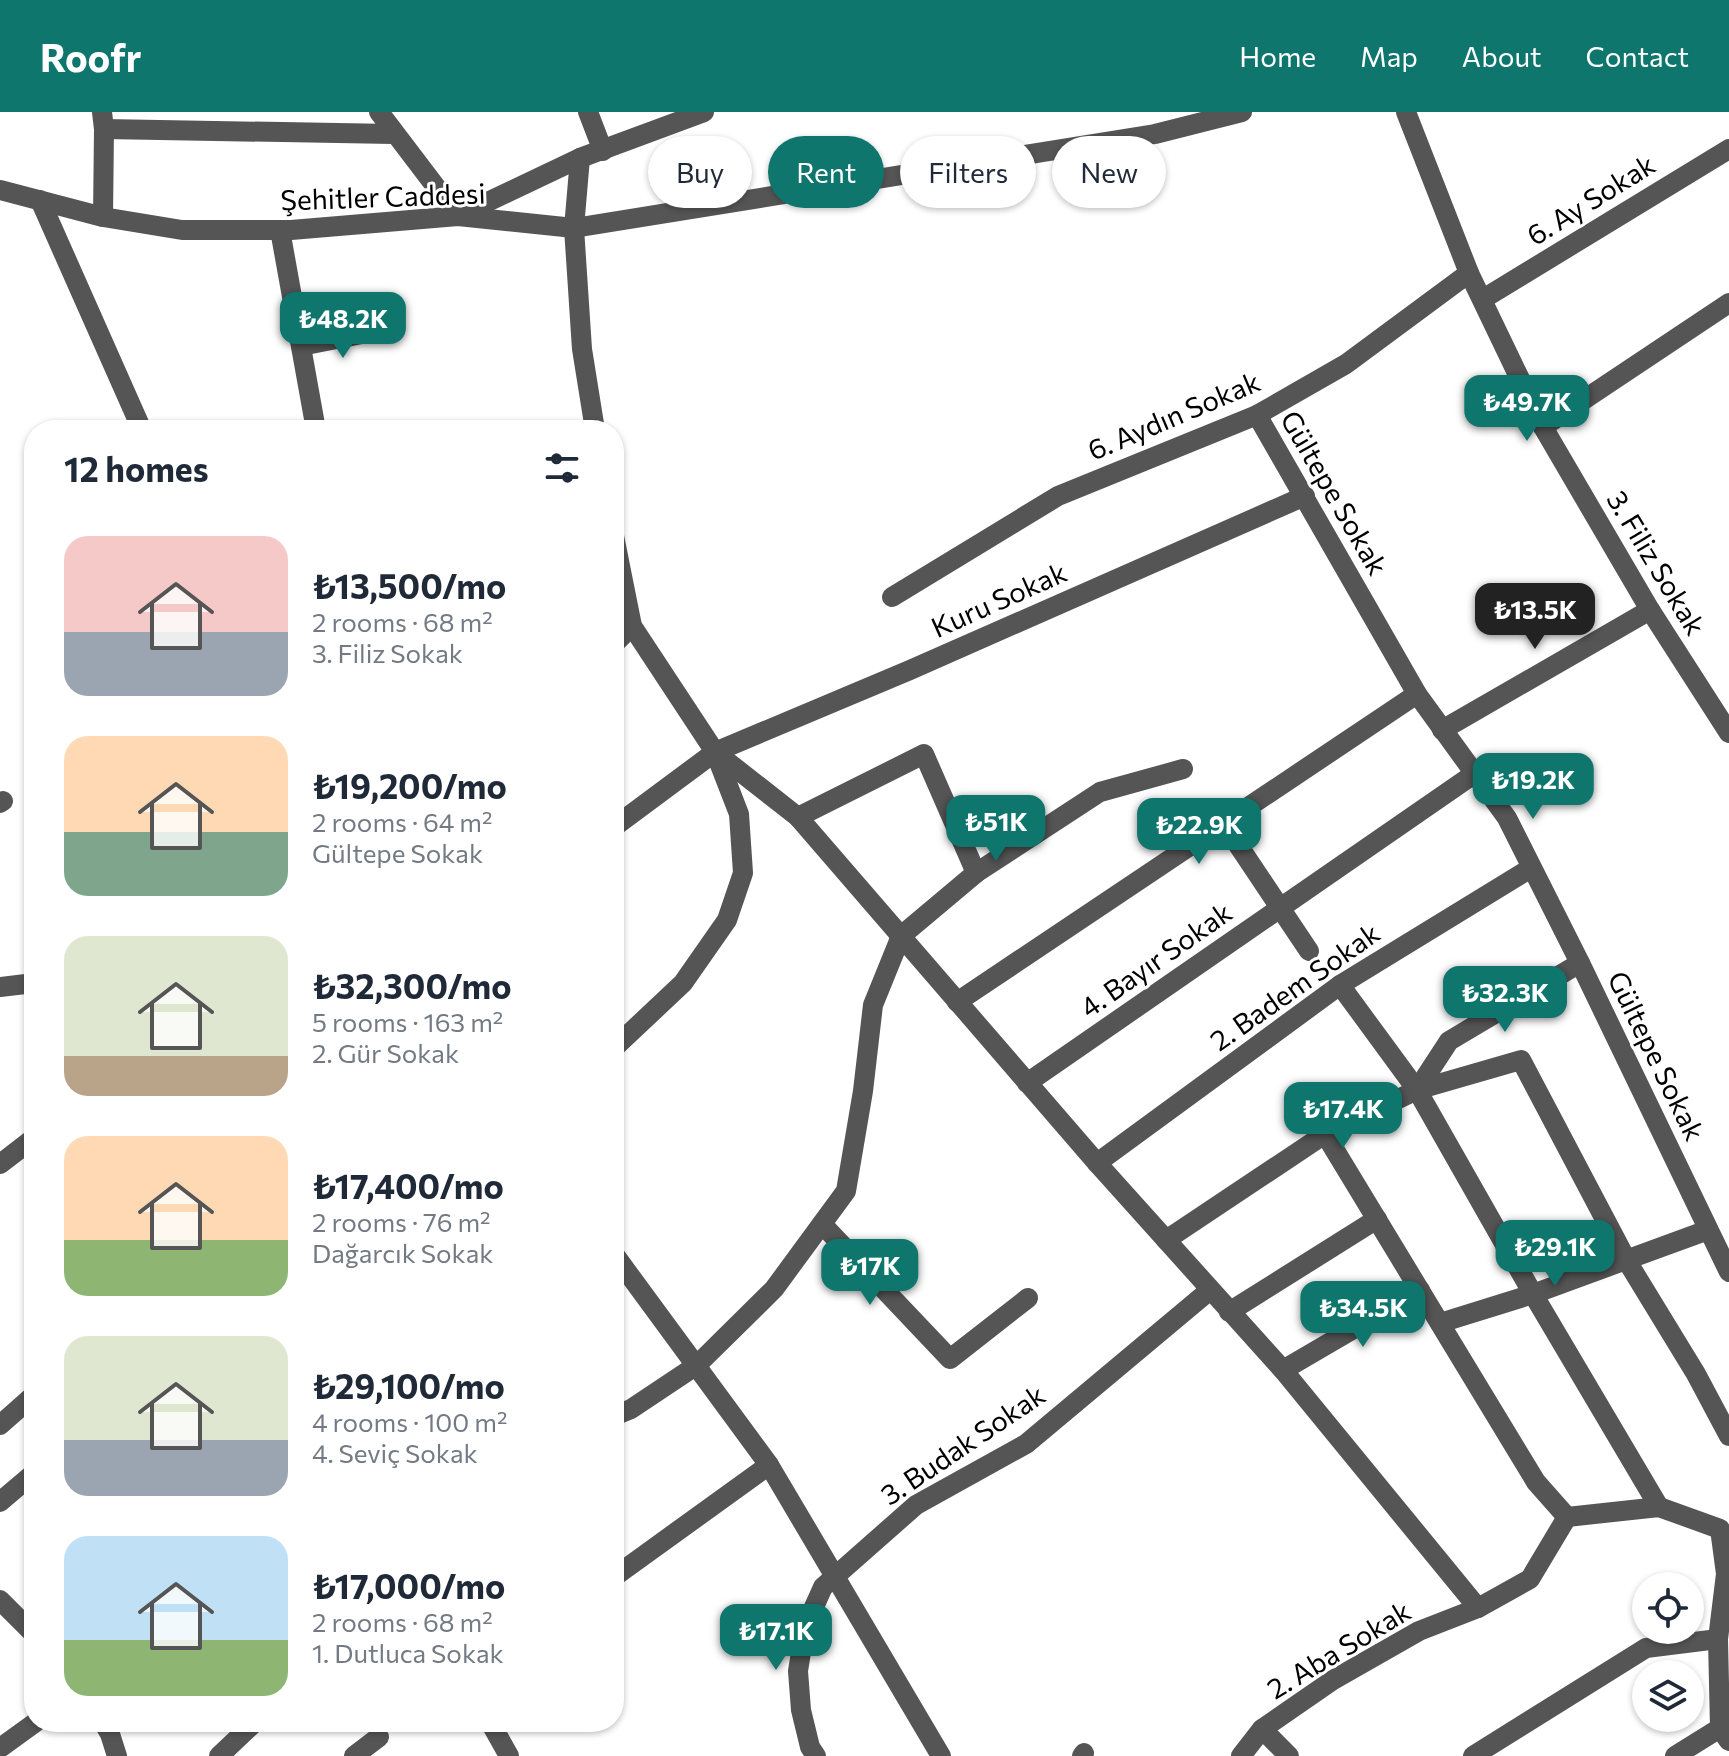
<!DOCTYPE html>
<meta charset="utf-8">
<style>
:root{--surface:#fff;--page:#f6f6f7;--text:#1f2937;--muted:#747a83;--accent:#0f766e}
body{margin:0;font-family:Commissioner,sans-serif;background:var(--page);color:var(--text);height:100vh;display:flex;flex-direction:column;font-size:30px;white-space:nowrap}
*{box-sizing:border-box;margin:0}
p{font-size:26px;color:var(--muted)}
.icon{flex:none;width:44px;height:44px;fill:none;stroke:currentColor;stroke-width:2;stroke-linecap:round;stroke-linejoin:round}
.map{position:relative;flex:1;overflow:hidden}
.panel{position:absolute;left:24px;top:308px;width:600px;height:1312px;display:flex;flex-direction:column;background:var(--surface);border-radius:32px;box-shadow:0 2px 6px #0004}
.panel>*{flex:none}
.guide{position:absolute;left:648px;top:24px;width:760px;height:72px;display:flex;gap:16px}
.controls{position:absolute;left:1632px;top:1460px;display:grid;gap:16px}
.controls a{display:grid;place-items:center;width:72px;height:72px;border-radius:50%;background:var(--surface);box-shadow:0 2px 6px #0004;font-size:40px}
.price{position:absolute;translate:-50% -68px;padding:0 18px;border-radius:16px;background:var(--accent);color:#fff;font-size:26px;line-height:52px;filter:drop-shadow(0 2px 4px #0008)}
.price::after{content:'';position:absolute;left:50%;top:48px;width:24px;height:18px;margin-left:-12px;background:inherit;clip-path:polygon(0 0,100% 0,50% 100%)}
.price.on{background:#222;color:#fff}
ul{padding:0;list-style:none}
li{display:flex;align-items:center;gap:24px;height:200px;padding:0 40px}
li span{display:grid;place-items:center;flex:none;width:224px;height:160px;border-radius:24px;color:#555}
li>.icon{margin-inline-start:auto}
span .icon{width:96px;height:96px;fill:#fffc;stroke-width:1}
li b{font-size:34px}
h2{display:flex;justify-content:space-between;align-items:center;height:96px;padding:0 40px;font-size:34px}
.pill{padding:0 28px;border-radius:36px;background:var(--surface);box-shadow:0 2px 6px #0004;font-size:28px;line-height:72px}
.pill.on{background:var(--accent);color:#fff}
header{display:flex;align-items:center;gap:48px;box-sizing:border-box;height:112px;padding:0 40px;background:var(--accent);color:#fff}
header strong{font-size:38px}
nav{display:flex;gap:44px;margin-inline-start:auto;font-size:28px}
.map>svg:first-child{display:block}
</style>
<header>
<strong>Roofr</strong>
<nav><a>Home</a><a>Map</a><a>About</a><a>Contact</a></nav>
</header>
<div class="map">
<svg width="1729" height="1644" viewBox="0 0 1729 1644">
<rect width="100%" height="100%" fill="#fff"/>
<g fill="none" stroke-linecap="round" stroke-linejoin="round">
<g stroke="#555" stroke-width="20">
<polyline points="102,0 104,17 103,105"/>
<polyline points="379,0 458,104 580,46 704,0"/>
<polyline points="588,0 603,39"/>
<polyline points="1406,0 1469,161 1543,315 1650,498 1729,621"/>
<polyline points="104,17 393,22"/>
<polyline points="580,46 574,116 582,237 595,318"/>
<polyline points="0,78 103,105 182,118 291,118 458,104 574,116 1155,22 1242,0"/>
<polyline points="40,88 142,318"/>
<polyline points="280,118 316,318"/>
<polyline points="1483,187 1729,37"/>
<polyline points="301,234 377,219"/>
<polyline points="1257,303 1417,582 1507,706 1580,851 1729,1160"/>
<polyline points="1543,315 1729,191"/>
<polyline points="614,424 632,514 715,640 798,705 1097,1051 1283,1258 1478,1496"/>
<polyline points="892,485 1058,384 1257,303 1346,252 1469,161"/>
<polyline points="614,532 632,514"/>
<polyline points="1442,618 1650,498"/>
<polyline points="0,691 3,689"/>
<polyline points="1224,712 1309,839"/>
<polyline points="614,715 715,640 910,558 1305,384"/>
<polyline points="976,761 1100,680 1183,657"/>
<polyline points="1340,873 1417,978 1533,1182 1659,1395"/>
<polyline points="0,875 34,871"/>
<polyline points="957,890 1417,582"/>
<polyline points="614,936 683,871 727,808 743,761 739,702 715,640"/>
<polyline points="1027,971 1474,662"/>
<polyline points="1417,978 1449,929 1580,851"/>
<polyline points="1325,1022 1536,1370 1567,1405"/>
<polyline points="1097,1051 1340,873 1531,756"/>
<polyline points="0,1052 34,1026"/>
<polyline points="822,1112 950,1247 1028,1186"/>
<polyline points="1166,1128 1325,1022 1417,978 1521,948 1627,1149 1696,1262 1729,1324"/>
<polyline points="614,1142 769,1353 941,1644"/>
<polyline points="1229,1200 1377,1107"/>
<polyline points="1440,1211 1533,1182 1708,1118"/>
<polyline points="1283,1258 1420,1178"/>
<polyline points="614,1304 631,1297 697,1253 774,1177 846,1079 863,979 873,893 901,824 976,761 924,642 798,705"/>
<polyline points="0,1313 34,1283"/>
<polyline points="0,1390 34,1361"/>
<polyline points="1567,1405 1659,1395 1720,1417 1726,1462 1718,1527 1720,1616 1729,1629"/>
<polyline points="614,1465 769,1353"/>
<polyline points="0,1488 34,1522"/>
<polyline points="103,1610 110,1622 117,1644"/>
<polyline points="490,1610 509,1644"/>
<polyline points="1262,1617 1289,1644"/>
<polyline points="0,1636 36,1610"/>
<polyline points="219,1644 255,1610"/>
<polyline points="354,1644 379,1625"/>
<polyline points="816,1644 810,1635 801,1598 798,1559 805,1515 823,1475 916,1393 1026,1332 1210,1178"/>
<polyline points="1082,1644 1084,1641"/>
<polyline points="1241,1644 1262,1617 1333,1568 1419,1519 1478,1496 1530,1467 1567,1405"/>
<polyline points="1473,1644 1646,1536 1718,1527"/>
<polyline points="1675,1644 1720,1616"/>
</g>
</g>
<g text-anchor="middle" stroke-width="6" stroke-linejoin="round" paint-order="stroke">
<g font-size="28" fill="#000" stroke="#fff">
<text transform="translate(383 85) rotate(-2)" y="10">Şehitler Caddesi</text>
<text transform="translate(1591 88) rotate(-32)" y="10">6. Ay Sokak</text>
<text transform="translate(1174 304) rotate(-23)" y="10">6. Aydın Sokak</text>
<text transform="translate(1334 381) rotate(60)" y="10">Gültepe Sokak</text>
<text transform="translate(1656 451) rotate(59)" y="10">3. Filiz Sokak</text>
<text transform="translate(999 488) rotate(-24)" y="10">Kuru Sokak</text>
<text transform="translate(1156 848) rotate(-35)" y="10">4. Bayır Sokak</text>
<text transform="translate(1295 875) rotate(-35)" y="10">2. Badem Sokak</text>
<text transform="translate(1656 944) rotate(64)" y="10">Gültepe Sokak</text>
<text transform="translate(963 1333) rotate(-34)" y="10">3. Budak Sokak</text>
<text transform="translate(1339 1538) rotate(-31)" y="10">2. Aba Sokak</text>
</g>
</g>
</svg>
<div class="controls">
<a><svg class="icon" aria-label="locate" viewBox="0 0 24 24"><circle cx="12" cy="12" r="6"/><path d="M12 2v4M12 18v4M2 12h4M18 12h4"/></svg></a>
<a><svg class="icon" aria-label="layers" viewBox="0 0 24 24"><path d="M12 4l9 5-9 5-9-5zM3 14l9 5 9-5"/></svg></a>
</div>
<b class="price" style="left:343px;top:248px">₺48.2K</b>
<b class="price" style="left:1527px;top:331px">₺49.7K</b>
<b class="price on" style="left:1535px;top:539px">₺13.5K</b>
<b class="price" style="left:1533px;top:709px">₺19.2K</b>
<b class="price" style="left:996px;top:751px">₺51K</b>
<b class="price" style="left:1199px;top:754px">₺22.9K</b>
<b class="price" style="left:1505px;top:922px">₺32.3K</b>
<b class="price" style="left:1343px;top:1038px">₺17.4K</b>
<b class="price" style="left:1555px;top:1176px">₺29.1K</b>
<b class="price" style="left:870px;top:1195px">₺17K</b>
<b class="price" style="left:1363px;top:1237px">₺34.5K</b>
<b class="price" style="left:776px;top:1560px">₺17.1K</b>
<div class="guide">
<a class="pill">Buy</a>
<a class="pill on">Rent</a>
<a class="pill">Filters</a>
<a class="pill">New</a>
</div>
<section class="panel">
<h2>12 homes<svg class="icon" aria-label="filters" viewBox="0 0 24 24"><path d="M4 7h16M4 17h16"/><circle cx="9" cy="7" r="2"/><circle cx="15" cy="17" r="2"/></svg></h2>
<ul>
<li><span style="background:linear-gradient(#f6c9c9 60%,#9aa5b1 0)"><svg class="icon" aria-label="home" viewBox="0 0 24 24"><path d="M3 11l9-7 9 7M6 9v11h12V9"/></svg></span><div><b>₺13,500/mo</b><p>2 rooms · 68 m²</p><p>3. Filiz Sokak</p></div></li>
<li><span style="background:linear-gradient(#ffd9b3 60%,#7fa58c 0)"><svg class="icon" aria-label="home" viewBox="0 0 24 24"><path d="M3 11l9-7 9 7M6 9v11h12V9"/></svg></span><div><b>₺19,200/mo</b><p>2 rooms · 64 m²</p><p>Gültepe Sokak</p></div></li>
<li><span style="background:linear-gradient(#dfe7d0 75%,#b9a48a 0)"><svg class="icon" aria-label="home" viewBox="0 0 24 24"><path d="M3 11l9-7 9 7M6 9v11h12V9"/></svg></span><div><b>₺32,300/mo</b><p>5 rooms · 163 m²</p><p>2. Gür Sokak</p></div></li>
<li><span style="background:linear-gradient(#ffd9b3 65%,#8fb573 0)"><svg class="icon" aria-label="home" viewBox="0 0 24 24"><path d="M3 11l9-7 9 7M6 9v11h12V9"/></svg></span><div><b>₺17,400/mo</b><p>2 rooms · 76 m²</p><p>Dağarcık Sokak</p></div></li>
<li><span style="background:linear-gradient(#dfe7d0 65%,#9aa5b1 0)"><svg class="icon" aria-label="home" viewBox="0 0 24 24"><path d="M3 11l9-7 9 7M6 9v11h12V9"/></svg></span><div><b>₺29,100/mo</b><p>4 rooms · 100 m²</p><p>4. Seviç Sokak</p></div></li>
<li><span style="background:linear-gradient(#bfe0f5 65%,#8fb573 0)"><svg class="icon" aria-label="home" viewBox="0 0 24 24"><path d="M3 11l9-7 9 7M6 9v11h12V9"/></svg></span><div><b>₺17,000/mo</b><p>2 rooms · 68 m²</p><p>1. Dutluca Sokak</p></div></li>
</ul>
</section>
</div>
